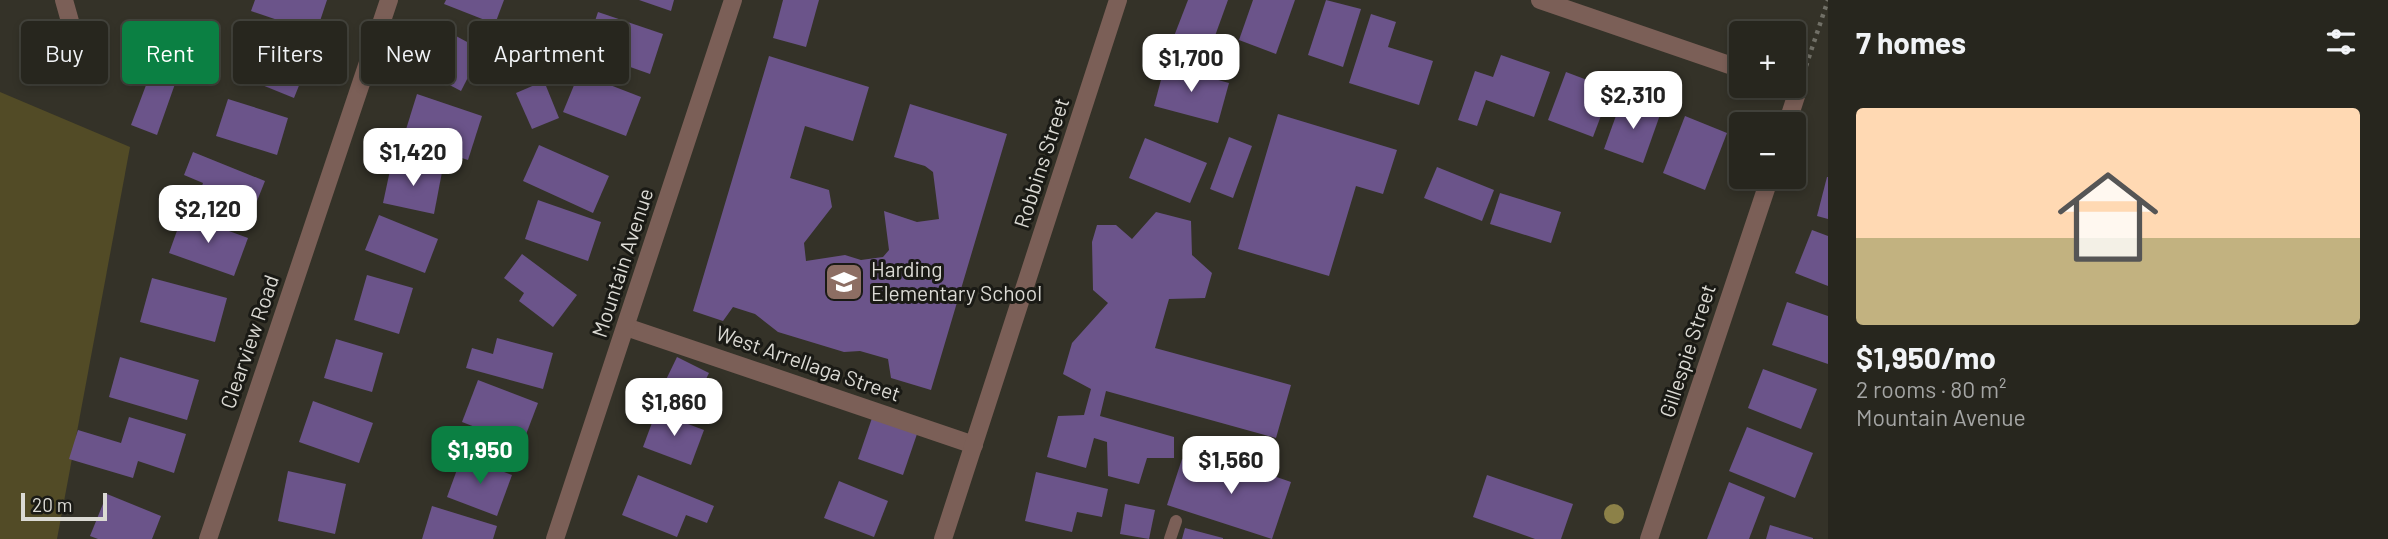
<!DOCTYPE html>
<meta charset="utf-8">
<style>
:root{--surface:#27261e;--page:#33322b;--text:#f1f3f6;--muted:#a4a5a4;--line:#43433c;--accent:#0b8043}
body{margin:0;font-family:Barlow,sans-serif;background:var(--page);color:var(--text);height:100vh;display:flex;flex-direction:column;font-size:26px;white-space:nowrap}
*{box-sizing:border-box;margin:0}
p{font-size:23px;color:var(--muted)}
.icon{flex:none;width:38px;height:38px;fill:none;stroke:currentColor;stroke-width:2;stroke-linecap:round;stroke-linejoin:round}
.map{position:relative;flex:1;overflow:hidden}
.details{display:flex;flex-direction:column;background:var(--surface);width:560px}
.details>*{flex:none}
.top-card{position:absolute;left:21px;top:21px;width:665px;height:63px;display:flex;gap:14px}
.buttons{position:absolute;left:1729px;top:21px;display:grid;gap:14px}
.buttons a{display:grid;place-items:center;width:77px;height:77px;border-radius:7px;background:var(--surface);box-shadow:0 4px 10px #0003,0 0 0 2px var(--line);font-size:35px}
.scale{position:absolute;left:21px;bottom:18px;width:86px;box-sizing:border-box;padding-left:7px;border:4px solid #dbdad4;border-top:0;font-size:19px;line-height:24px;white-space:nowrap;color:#dbdad4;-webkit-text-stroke:5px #1a1a15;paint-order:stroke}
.price{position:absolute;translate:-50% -60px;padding:0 16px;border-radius:14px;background:#fff;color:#222;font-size:23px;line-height:46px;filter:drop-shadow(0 2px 4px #0008)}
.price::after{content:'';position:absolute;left:50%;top:42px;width:21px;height:16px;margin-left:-10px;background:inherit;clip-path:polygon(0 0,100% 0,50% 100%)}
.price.selected{background:var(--accent);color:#fff}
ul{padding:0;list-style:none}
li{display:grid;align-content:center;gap:14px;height:371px;padding:0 28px}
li+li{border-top:2px solid var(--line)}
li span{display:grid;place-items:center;height:217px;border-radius:7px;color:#555}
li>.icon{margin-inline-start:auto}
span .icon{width:126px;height:126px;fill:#fffc;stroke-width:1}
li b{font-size:30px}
h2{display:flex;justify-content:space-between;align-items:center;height:84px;padding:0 28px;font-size:30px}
.tag{padding:0 24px;border-radius:7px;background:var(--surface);box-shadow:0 4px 10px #0003,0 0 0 2px var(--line);font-size:24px;line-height:63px}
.tag.selected{background:var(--accent);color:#fff}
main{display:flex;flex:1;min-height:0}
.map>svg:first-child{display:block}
</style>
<main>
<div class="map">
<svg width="1828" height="539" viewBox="0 0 1828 539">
<rect width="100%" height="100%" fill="#343228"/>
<polygon fill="#524b26" points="0,92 130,147 57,539 0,539"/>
<g fill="#6b548a">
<polygon points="255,0 327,0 316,33 251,11"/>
<polygon points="446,0 504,0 495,24 444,4"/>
<polygon points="639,0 674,0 671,11"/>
<polygon points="783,0 819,0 806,47 773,38"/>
<polygon points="1188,0 1228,0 1207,58 1171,44"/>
<polygon points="1253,0 1295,0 1276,54 1239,40"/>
<polygon points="1326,0 1361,9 1343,67 1308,55"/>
<polygon points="598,12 663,34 650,74 585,51"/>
<polygon points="1371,14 1396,22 1388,47 1433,61 1419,105 1349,83"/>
<polygon points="443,29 482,50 461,91 421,70"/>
<polygon points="256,35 310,58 294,98 240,76"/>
<polygon points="1501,55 1550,72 1534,117 1486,100 1477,126 1458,120 1475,71 1493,77"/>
<polygon points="769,56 869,87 853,141 805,126 790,178 829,190 832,207 804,243 806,261 845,255 861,260 883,257 889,250 884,211 917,222 939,219 933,172 925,166 894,157 910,104 1007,134 931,390 891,378 888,359 860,351 844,352 778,332 755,314 733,307 723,321 693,311"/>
<polygon points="1165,65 1229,83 1218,123 1154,106"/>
<polygon points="151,72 176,81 157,135 131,125"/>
<polygon points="1566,72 1611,89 1593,137 1548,120"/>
<polygon points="579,73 641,97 626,136 563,112"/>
<polygon points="544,81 559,118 532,129 516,93"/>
<polygon points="417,94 482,116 468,160 403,139"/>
<polygon points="228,99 288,118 277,155 216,136"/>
<polygon points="1622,99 1661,112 1643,163 1604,149"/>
<polygon points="1278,114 1397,150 1383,194 1356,186 1329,276 1238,249"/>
<polygon points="1685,116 1727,133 1705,190 1663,173"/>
<polygon points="1229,137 1252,146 1233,198 1210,189"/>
<polygon points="1145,138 1207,163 1190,203 1129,178"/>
<polygon points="539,145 609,176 593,213 523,181"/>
<polygon points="193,152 265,181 249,221 197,200 203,183 184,175"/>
<polygon points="392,161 442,172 434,214 383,203"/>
<polygon points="1437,167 1494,190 1482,221 1424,198"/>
<polygon points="1827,177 1828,177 1828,219 1817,216"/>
<polygon points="1500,193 1561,212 1551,243 1490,224"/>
<polygon points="538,200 601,222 588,261 525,239"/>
<polygon points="1156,212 1191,221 1192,255 1212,273 1205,298 1169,299 1155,348 1291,385 1276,438 1106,391 1100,416 1174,437 1174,458 1147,458 1139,484 1108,476 1107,442 1094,438 1086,468 1047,457 1058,416 1084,415 1091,389 1063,374 1072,343 1108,303 1093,290 1092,242 1097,225 1116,225 1132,239"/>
<polygon points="183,214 248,238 234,276 169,253"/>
<polygon points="379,215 438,239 425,273 365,250"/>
<polygon points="1812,230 1828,236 1828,286 1795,273"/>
<polygon points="522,254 577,295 553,327 519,301 524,293 504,278"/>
<polygon points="367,275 413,288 399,334 354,320"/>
<polygon points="152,278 227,298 215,342 140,322"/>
<polygon points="1787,302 1828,316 1828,364 1772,345"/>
<polygon points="497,338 553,353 543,389 466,368 472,348 493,354"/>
<polygon points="336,339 383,353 372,392 324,378"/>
<polygon points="120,357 199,380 187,420 109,397"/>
<polygon points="677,357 709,373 693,405 662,388"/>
<polygon points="1763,369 1817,389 1801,429 1748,408"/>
<polygon points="478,380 538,403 522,445 462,422"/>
<polygon points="313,401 373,423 359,463 299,442"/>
<polygon points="656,412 704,430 691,465 643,447"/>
<polygon points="129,417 186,434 174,473 138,461 133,478 69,459 78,430 121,443"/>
<polygon points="872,418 917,434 903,475 858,459"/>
<polygon points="1747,427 1813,453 1795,498 1729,471"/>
<polygon points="462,456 512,475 497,516 447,497"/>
<polygon points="1182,459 1225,474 1230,461 1291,482 1272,539 1167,505"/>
<polygon points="288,471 346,484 335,534 278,521"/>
<polygon points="1036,472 1108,489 1102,517 1077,512 1072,532 1025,521"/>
<polygon points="638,475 714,506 707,523 686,515 677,537 622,515"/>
<polygon points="1487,475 1573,504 1561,539 1535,539 1473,517"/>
<polygon points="839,481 888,501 874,537 824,518"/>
<polygon points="1729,482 1765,497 1749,539 1707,539"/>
<polygon points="107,494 161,516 152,539 98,539 90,536"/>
<polygon points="1125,504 1155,510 1149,539 1120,534"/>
<polygon points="432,506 497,526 493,539 422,539"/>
<polygon points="1770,525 1813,538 1813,539 1766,539"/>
<polygon points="1185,528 1223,538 1223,539 1182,539"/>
</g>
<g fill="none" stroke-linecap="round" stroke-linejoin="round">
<polyline stroke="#717067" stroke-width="4.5" stroke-dasharray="3.5 5" stroke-linecap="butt" points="1806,66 1828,0"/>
<polyline stroke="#7b5f57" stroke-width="12" points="1170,539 1176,521"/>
<g stroke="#7b5f57" stroke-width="18">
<polyline points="64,0 73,32"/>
<polyline points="1787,124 1799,87"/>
<polyline points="626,327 974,445"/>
<polyline points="208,539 389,0"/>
<polyline points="555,539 733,0"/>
<polyline points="943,539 1118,0"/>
<polyline points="1649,539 1770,177"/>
</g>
<g stroke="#7b5f57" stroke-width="18">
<polyline points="1540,0 1741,69"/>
<polyline points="1794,85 1799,87"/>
</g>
</g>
<circle fill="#8c8148" cx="1614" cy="514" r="10"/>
<defs>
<symbol id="school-square" viewBox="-11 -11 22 22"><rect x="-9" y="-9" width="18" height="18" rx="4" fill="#8d6e63" stroke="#1a1a15"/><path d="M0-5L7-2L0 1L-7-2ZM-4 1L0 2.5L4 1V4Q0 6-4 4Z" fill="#fff"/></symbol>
</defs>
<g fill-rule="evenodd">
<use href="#school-square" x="822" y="260" width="44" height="44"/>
</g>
<g text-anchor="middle" stroke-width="6" stroke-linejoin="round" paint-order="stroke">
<g font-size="21" fill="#dbdad4" stroke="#1a1a15">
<text transform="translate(1042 163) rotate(-72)" y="7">Robbins Street</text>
<text transform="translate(623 263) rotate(-72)" y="7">Mountain Avenue</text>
<text transform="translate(250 342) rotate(-71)" y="7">Clearview Road</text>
<text transform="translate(1688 351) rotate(-72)" y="7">Gillespie Street</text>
<text transform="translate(808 364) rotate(19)" y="7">West Arrellaga Street</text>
</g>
<g font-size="21" fill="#dbdad4" stroke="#1a1a15" text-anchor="start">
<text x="871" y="277">Harding<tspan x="871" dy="24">Elementary School</tspan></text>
</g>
</g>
</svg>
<div class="buttons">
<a>+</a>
<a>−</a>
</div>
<div class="scale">20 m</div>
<b class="price" style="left:1191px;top:94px">$1,700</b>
<b class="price" style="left:1633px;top:131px">$2,310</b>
<b class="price" style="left:413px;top:188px">$1,420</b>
<b class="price" style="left:208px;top:245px">$2,120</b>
<b class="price" style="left:674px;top:438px">$1,860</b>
<b class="price selected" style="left:480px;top:486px">$1,950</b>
<b class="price" style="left:1231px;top:496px">$1,560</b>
<div class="top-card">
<a class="tag">Buy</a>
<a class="tag selected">Rent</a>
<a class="tag">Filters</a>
<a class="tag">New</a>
<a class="tag">Apartment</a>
</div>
</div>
<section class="details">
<h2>7 homes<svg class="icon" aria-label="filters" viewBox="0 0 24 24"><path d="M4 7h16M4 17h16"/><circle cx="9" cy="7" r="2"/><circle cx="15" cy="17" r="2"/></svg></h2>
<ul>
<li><span style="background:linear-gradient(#ffd9b3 60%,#c2b280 0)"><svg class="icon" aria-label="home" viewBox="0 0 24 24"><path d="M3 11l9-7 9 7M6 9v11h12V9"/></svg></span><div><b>$1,950/mo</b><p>2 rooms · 80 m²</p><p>Mountain Avenue</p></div></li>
</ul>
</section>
</main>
